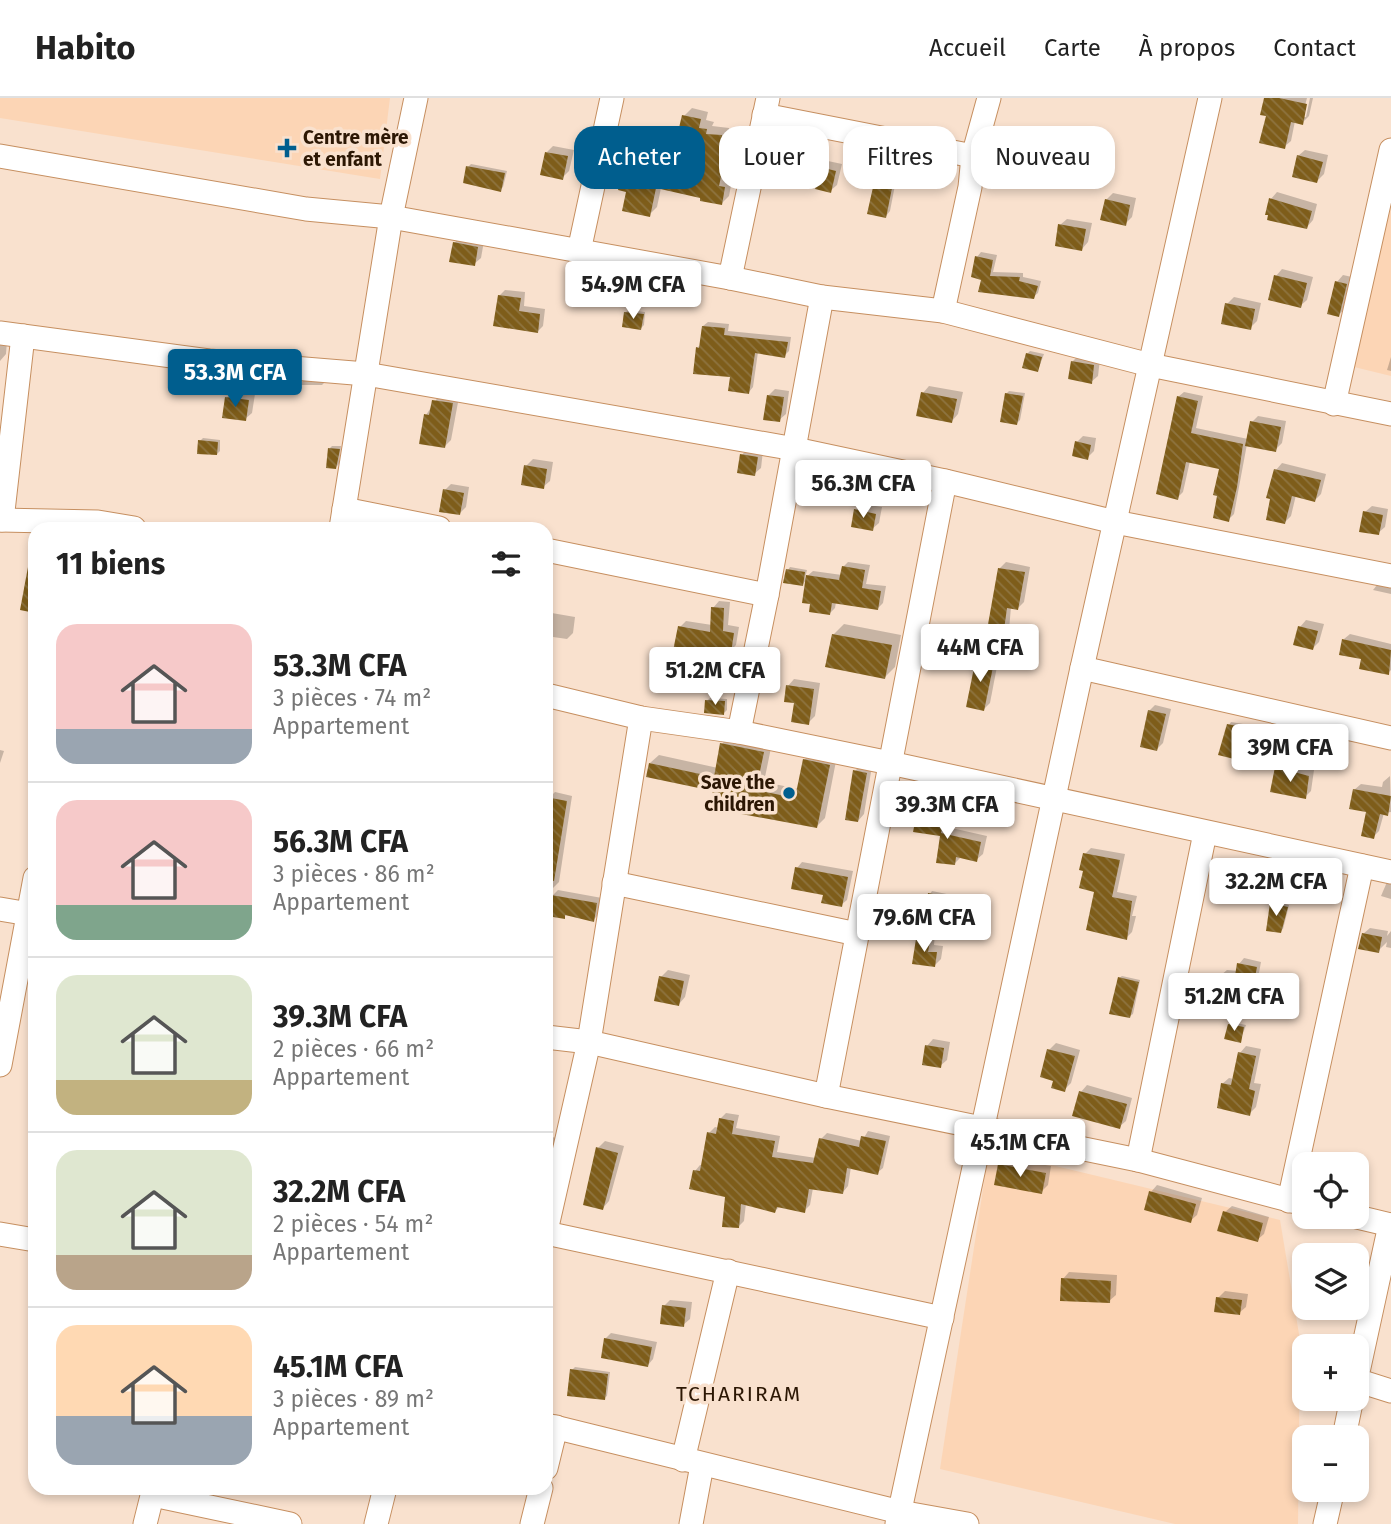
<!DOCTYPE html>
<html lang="fr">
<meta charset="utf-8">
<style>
:root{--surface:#fff;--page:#f6f6f6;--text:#222;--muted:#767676;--line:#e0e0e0;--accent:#005e8e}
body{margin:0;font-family:"Fira Sans",sans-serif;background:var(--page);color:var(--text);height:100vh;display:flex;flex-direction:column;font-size:26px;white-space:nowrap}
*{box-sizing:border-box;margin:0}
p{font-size:23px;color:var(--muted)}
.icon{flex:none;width:38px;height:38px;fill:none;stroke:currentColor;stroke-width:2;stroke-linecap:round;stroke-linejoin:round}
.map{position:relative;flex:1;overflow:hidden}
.sheet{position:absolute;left:28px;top:424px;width:525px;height:973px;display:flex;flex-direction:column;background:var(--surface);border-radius:21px;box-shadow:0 4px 10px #0003}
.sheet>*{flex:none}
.banner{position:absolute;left:574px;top:28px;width:665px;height:63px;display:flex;gap:14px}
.buttons{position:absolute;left:1292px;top:1054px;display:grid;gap:14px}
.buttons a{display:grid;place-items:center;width:77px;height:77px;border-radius:14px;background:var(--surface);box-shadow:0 4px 10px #0003;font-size:35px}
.price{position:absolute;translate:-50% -60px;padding:0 16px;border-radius:7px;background:#fff;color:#222;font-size:23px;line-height:46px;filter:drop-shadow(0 2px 4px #0008)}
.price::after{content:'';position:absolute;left:50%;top:42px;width:21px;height:16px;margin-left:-10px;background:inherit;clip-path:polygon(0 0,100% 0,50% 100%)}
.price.selected{background:var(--accent);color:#fff}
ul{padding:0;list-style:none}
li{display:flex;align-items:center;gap:21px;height:175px;padding:0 28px}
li+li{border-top:2px solid var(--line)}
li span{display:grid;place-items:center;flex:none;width:196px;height:140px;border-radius:21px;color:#555}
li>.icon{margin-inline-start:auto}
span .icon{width:84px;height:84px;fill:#fffc;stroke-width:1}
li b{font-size:30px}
h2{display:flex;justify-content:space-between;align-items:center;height:84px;padding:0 28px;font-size:30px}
.pill{padding:0 24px;border-radius:21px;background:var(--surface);box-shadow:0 4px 10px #0003;font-size:24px;line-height:63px}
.pill.selected{background:var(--accent);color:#fff}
header{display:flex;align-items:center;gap:42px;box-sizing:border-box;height:98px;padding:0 35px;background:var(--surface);border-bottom:2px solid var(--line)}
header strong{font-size:33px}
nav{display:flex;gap:38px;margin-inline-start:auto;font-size:24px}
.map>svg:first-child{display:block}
</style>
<header>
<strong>Habito</strong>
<nav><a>Accueil</a><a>Carte</a><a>À propos</a><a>Contact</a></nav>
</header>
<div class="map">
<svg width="1391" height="1426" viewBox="0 0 1391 1426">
<defs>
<pattern id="building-back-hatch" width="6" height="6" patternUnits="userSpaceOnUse" patternTransform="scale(1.75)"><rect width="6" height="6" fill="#7e5d1a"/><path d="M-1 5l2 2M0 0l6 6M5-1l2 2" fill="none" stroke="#8e7440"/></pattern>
</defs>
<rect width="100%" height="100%" fill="#f9e1ce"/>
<g fill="#fcd5b5">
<polygon points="0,0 390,0 380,81 0,20"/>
<polygon points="1391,98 1391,278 1350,268"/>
<polygon points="989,1052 1280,1122 1300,1242 1298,1426 1175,1426 940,1371"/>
</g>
<g fill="#0003">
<polygon points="1266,0 1307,0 1302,19 1306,19 1310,0 1313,0 1309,18 1302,25 1295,23 1291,43 1284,49 1268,17"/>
<polygon points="692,10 708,14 706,22 714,24 712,28 729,30 729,34 735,34 726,80 732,82 729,98 721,106 702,98 661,90 657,109 649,117 628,92 624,69 632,61 672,69 684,18"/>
<polygon points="1055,37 1072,40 1069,57 1063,63 1049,44"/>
<polygon points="553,48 574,52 569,73 562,80 547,54"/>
<polygon points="1305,52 1328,57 1324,76 1317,83 1298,58"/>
<polygon points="828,63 842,66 837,87 830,93 822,70"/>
<polygon points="885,63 902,66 900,79 896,82 890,113 886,118 880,67"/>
<polygon points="471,66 507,73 503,89 500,92 468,69"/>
<polygon points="1277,94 1317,106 1313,122 1307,129 1271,101"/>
<polygon points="1113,95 1136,100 1132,119 1125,126 1106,102"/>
<polygon points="1067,121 1092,125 1088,144 1082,151 1060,127"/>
<polygon points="461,139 484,143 481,160 474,166 454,145"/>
<polygon points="981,154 997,157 993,174 1023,175 1023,179 1041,183 1038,195 1033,199 983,180 977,159"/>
<polygon points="1282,171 1313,179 1307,202 1300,208 1276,178"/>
<polygon points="1343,177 1352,179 1345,210 1339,217 1337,184"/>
<polygon points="505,192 525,194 524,208 545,211 543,228 537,234 499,198"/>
<polygon points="1234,199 1261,205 1257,223 1250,230 1227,206"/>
<polygon points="629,212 645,214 644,227 641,230 626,214"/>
<polygon points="708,224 729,226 728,233 791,239 789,253 784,258 758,254 753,289 749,294 697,250 701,246 703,228"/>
<polygon points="0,241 7,243 6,256 0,263"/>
<polygon points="1030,253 1044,256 1038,272 1027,256"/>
<polygon points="1079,257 1100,261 1098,278 1091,284 1072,264"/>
<polygon points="1391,259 1391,273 1387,272"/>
<polygon points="303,282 325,284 322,287 301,287"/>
<polygon points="929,288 963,294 958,316 952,323 923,295"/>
<polygon points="775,291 789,293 786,316 779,322 768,298"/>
<polygon points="234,293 255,296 252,315 245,321 227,300"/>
<polygon points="1009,293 1025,295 1020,322 1017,325 1006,296"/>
<polygon points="1184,294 1203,298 1196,330 1248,341 1252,324 1258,318 1286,323 1282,345 1275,352 1247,346 1234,416 1228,422 1221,370 1190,363 1183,394 1177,400 1178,299"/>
<polygon points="440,296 459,299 451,342 445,348 426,317"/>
<polygon points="1083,338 1096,340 1094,353 1087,360 1077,344"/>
<polygon points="203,340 220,342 220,353 217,356 200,343"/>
<polygon points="332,348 341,348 339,366 336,369 329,351"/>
<polygon points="748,350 763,353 761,370 754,376 742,357"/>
<polygon points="533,361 553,364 550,383 543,389 526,368"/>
<polygon points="1282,365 1326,376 1321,396 1315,402 1296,397 1291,418 1285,424 1272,400 1276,372"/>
<polygon points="451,386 469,389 466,409 459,416 445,392"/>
<polygon points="863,406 882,409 879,425 872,431 856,412"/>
<polygon points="1372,408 1388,411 1385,429 1378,435 1365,414"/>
<polygon points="848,464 870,467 866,486 886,488 883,505 878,510 836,504 835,510 830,515 807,481 802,487 788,472 790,469 807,472 805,480 813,473 842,477 843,469"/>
<polygon points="1006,464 1030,469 1024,504 1018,510 1011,509 1009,532 1004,537 1000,532 1000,470"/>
<polygon points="1377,487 1391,489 1391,496 1373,492"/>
<polygon points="719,503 730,504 728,527 739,529 736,547 730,553 707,550 704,566 698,572 680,529 686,523 712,527 713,510"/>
<polygon points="546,514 575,519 573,535 567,541 546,538"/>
<polygon points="1306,522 1324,526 1319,544 1313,550 1300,529"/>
<polygon points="844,526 901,537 895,569 885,579 833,537"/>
<polygon points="1350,536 1391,546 1391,572 1388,575 1363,560 1344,541"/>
<polygon points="983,555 999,558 990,605 984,611 977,560"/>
<polygon points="794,581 820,585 815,618 808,625 788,588"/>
<polygon points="710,600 727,601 727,612 724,615 707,603"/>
<polygon points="1155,607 1171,611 1163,645 1157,651 1149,613"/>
<polygon points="1231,624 1243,626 1236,656 1234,659 1229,627"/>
<polygon points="1275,625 1289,628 1285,638 1271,635"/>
<polygon points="730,637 772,645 764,684 799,691 804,662 813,653 837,658 825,720 816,729 715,692 650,665 659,657 718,670 722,646"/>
<polygon points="0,652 4,653 0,665"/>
<polygon points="1282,664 1314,672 1311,693 1305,699 1276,670"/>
<polygon points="862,666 872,668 864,716 858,723 855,673"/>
<polygon points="546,678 550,679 546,697"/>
<polygon points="1390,678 1391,714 1384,715 1379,733 1373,739 1368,713 1354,692 1361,686 1382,689 1383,684"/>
<polygon points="555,694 572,698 559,784 553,790 546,788 546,720 549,700"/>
<polygon points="925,709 950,713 947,729 987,738 983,756 976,762 961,759 955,765 942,737 918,715"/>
<polygon points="1091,750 1125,756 1117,794 1137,798 1132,818 1136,818 1132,834 1126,840 1085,771 1085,756"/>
<polygon points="802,764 853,773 847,802 841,807 825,796 797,770"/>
<polygon points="1387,784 1391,785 1391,801 1381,798"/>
<polygon points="558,792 602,800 599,816 593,822 567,816 564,819 552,798"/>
<polygon points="932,793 971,801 969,813 966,816 930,796"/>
<polygon points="1274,803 1289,807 1283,831 1280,833 1272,806"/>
<polygon points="1370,830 1388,833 1387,838 1391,833 1391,850 1386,849 1387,844 1378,853 1363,836"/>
<polygon points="925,835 935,836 934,847 943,848 941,861 934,868 918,841"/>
<polygon points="546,837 549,838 546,853"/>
<polygon points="1244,860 1261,864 1259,875 1276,876 1274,893 1269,898 1221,877 1227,872 1238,873 1239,866"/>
<polygon points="668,872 690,877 685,899 679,906 661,879"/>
<polygon points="1122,878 1140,882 1133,916 1130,918 1119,880"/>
<polygon points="1232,924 1246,927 1240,943 1229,926"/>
<polygon points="933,941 950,944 947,962 940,968 927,948"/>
<polygon points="1056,945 1080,952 1071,985 1064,992 1055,982 1049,952"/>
<polygon points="1246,948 1261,951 1254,985 1261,986 1256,1009 1249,1016 1222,986 1229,980 1234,981 1240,955"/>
<polygon points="1087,987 1132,1000 1126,1023 1119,1029 1081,994"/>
<polygon points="726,1015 739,1017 736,1030 780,1038 777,1054 816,1060 821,1041 827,1035 862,1043 868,1033 890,1038 883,1070 877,1075 851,1069 848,1088 843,1094 813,1090 810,1107 804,1113 780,1108 775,1113 746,1105 744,1123 738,1129 727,1097 695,1073 700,1067 703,1067 709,1035 715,1029 719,1030 720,1021"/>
<polygon points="546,1038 557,1040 553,1057 546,1064"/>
<polygon points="605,1043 624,1048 609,1103 603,1110 598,1050"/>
<polygon points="1006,1060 1051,1068 1048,1087 1041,1094 999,1067"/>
<polygon points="1157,1087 1202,1100 1197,1117 1190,1123 1151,1094"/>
<polygon points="1232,1108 1269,1119 1264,1136 1257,1142 1225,1114"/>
<polygon points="1069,1174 1117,1177 1116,1197 1109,1203 1063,1181"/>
<polygon points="1225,1193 1248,1196 1246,1209 1239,1215 1218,1200"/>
<polygon points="670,1202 692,1204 690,1221 683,1227 664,1208"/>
<polygon points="611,1235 657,1244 653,1261 648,1267 605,1241"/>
<polygon points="575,1269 610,1274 607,1298 604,1300 572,1272"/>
</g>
<g fill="url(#building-back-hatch)">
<polygon points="1264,0 1279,0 1307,6 1303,27 1291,24 1285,51 1259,45 1266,18 1260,17"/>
<polygon points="682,17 701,21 699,30 707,31 706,36 722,37 722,41 729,42 719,88 725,89 722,107 700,103 700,100 656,90 650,119 622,113 626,94 618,92 623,68 668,77"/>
<polygon points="1047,43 1067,46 1063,65 1043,61"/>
<polygon points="545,54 568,58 563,82 540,77"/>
<polygon points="1297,57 1323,64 1317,85 1292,79"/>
<polygon points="878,67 898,71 895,86 893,85 886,120 867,116"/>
<polygon points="466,68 505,75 501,94 463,85"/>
<polygon points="820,69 836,73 831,95 815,91"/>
<polygon points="1269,100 1312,113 1307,131 1267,122 1268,117 1265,117"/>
<polygon points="1105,101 1130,107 1126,128 1100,122"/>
<polygon points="1058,126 1086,131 1082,153 1055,148"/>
<polygon points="453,144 478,149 475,168 449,164"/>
<polygon points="975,158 993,162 990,178 1020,179 1019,183 1038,188 1034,201 978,194 981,182 971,179"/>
<polygon points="1274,177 1307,185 1301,210 1268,202"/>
<polygon points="1335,183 1347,186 1339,219 1327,216"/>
<polygon points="498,197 521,200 519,213 540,216 538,235 493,228"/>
<polygon points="1225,205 1255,211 1251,232 1221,226"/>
<polygon points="624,214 644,216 641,232 622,229"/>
<polygon points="702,228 725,230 724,237 788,244 785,260 755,255 749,296 728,293 730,279 693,276 696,249 699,250"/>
<polygon points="1026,255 1042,259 1038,274 1022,270"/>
<polygon points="1071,263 1094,267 1092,286 1068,281"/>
<polygon points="921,294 957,301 952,325 916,318"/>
<polygon points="1005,295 1023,298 1017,327 1000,324"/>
<polygon points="767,297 784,299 780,324 763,322"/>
<polygon points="1177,298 1198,303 1191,335 1243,346 1237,389 1229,424 1213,420 1217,398 1213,397 1219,371 1186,364 1178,402 1156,396"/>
<polygon points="225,299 249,302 246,323 222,320"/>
<polygon points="432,302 453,305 445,350 419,346 424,316 429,317"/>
<polygon points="1250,323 1281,329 1276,354 1245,348"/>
<polygon points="198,342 218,344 217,357 197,356"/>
<polygon points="1075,343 1091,347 1088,362 1072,358"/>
<polygon points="328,350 340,351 336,371 326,370"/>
<polygon points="740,356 758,359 755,378 737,375"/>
<polygon points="524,367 547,371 544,391 521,387"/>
<polygon points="1274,371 1321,382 1315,404 1292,398 1285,426 1266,422 1270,401 1266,400"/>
<polygon points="443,391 464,395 460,417 439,414"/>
<polygon points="854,411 876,416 873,433 851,429"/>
<polygon points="1363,413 1383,417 1379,437 1359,434"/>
<polygon points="842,468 865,472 862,490 881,493 878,512 832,505 830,517 809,514 810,506 802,505 806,477 839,482"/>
<polygon points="28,469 35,469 35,515 20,512"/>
<polygon points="998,470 1025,474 1018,512 1007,510 1003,539 999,534 987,532"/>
<polygon points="786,471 805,474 803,488 783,485"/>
<polygon points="711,509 724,510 723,533 734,535 731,555 703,551 698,574 670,568 678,528 710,534"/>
<polygon points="1298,528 1318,533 1313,552 1293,547"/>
<polygon points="832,536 892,547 885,581 825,569"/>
<polygon points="1342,541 1391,552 1389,577 1359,571 1361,561 1339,557"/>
<polygon points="976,560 994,564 984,613 966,609"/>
<polygon points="786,587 814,591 809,627 791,624 794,605 784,604"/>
<polygon points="705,602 725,603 724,617 704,615"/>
<polygon points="1148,612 1166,616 1157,653 1140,649"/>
<polygon points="1227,626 1242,629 1234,661 1218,657"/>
<polygon points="720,645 764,654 756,692 795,700 803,661 830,667 817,730 709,710 713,693 646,679 649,665 714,679"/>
<polygon points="1275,669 1309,678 1306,701 1270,694"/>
<polygon points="853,672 867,675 858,724 845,722"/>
<polygon points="1353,691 1391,698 1388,718 1380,716 1374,741 1361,738 1366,714 1349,711"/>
<polygon points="551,700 567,703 554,783 546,782 546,726"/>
<polygon points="917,714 944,719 941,735 981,744 977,764 956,759 955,767 936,765 940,738 913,734"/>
<polygon points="1083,755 1120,762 1112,799 1132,803 1127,842 1086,832 1094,794 1079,790 1083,773 1079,772"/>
<polygon points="795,769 848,779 842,809 821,805 823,797 791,791"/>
<polygon points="928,795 969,803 966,818 926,811"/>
<polygon points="551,797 597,805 594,824 565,817 565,821 547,818"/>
<polygon points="1270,805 1288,809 1281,835 1266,833"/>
<polygon points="1362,835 1382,839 1379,855 1358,851"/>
<polygon points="916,841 930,843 928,854 937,854 935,869 912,866"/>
<polygon points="1237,865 1257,869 1255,879 1271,881 1270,900 1255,899 1255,893 1219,886 1220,877 1235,878"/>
<polygon points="659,878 684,883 679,908 654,903"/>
<polygon points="1118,879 1139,884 1130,920 1109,916"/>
<polygon points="1228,926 1244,929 1241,945 1224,941"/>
<polygon points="925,947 944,950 941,970 922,967"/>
<polygon points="1047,951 1075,958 1065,994 1051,990 1053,983 1040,979"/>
<polygon points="1238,954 1256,958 1249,991 1255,993 1250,1018 1217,1010 1221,985 1231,987"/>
<polygon points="1079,993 1127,1006 1120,1031 1072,1018"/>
<polygon points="719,1020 734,1023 732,1036 775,1043 772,1059 813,1065 819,1040 859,1049 861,1038 886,1043 878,1077 847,1070 843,1096 809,1091 805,1115 777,1109 775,1115 741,1106 739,1130 722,1129 725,1099 689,1091 693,1072 700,1073 707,1034 716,1036"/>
<polygon points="596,1049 618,1055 603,1112 583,1107"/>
<polygon points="998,1066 1046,1075 1042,1096 994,1087"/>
<polygon points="1149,1093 1196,1106 1191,1125 1144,1112"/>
<polygon points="1223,1113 1263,1125 1258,1144 1217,1133"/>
<polygon points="1061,1180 1111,1183 1110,1205 1060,1203"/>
<polygon points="1216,1199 1242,1202 1240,1217 1214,1214"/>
<polygon points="662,1207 686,1210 684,1229 660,1226"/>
<polygon points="604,1240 652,1249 648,1269 601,1260"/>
<polygon points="570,1271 608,1276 605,1302 567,1298"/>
</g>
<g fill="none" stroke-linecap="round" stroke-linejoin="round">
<defs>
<g id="minor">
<polyline points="764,17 973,58"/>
<polyline points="0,58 306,111 391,119 730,180 822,199 943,213 1150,267 1391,316"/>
<polyline points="579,153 612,0"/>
<polyline points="730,180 768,0"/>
<polyline points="943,213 970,89 973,58 989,0"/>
<polyline points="0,235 209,263 366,276 795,351 945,383 1115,424 1391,478"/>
<polyline points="1334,306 1391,52"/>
<polyline points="344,411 439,430"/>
<polyline points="0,422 98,424 134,430"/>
<polyline points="2,422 23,238"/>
<polyline points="341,430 391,119 416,0"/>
<polyline points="546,452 767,497"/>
<polyline points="1082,570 1391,640"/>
<polyline points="546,597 641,620 739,634 890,665 1391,774"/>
<polyline points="739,634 767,497 822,199"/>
<polyline points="614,785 857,836"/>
<polyline points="0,811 35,817"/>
<polyline points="546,939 589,944 826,998 1138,1062 1304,1106"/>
<polyline points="0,967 35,780"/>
<polyline points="826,998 945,383"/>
<polyline points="1138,1062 1205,735"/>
<polyline points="1289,1103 1362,768"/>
<polyline points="1353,1118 1391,1127"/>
<polyline points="546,1133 589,944 641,620"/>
<polyline points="546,1135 942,1220"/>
<polyline points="0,1136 35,1142"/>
<polyline points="1356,1282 1391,1293"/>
<polyline points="1356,1283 1390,1127"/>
<polyline points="546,1327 900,1414 967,1426"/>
<polyline points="1344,1339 1352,1300"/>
<polyline points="683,1362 728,1173"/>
<polyline points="546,1370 556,1329"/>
<polyline points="153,1397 290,1426"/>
<polyline points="145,1426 154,1390"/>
<polyline points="376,1426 385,1390"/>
<polyline points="532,1426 541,1390"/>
<polyline points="691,1426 702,1367"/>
<polyline points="897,1426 1082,570 1210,0"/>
<polyline points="1325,1426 1333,1391"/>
</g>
</defs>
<use href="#minor" stroke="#c68f60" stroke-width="25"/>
<use href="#minor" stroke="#fff" stroke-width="23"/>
</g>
<g fill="#005e8e" stroke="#f9e1ce" stroke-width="2.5">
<path d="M283.5 39.5h7v7h7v7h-7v7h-7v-7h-7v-7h7z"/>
<circle cx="789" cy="695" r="7"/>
</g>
<g text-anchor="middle" stroke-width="7" stroke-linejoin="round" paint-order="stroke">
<g font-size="19" font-weight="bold" fill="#2c1704" stroke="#f9e1ce" text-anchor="start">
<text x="303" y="46">Centre mère<tspan x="303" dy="22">et enfant</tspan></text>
<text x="775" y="691" text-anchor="end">Save the<tspan x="775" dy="22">children</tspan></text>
</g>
<g font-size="21" letter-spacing="2" fill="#2c1704" stroke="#f9e1ce">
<text x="739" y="1303">TCHARIRAM</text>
</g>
</g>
</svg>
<div class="buttons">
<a><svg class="icon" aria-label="locate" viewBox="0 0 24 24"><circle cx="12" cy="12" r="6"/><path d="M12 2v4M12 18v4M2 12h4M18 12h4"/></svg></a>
<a><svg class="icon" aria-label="layers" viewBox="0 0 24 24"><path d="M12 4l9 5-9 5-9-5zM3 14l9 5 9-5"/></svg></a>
<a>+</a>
<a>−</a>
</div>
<b class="price" style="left:633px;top:223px">54.9M CFA</b>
<b class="price selected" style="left:235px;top:311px">53.3M CFA</b>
<b class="price" style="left:863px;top:422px">56.3M CFA</b>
<b class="price" style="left:980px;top:586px">44M CFA</b>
<b class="price" style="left:715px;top:609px">51.2M CFA</b>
<b class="price" style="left:1290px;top:686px">39M CFA</b>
<b class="price" style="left:947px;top:743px">39.3M CFA</b>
<b class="price" style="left:1276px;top:820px">32.2M CFA</b>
<b class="price" style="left:924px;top:856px">79.6M CFA</b>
<b class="price" style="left:1234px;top:935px">51.2M CFA</b>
<b class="price" style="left:1020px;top:1081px">45.1M CFA</b>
<div class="banner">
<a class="pill selected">Acheter</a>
<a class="pill">Louer</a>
<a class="pill">Filtres</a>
<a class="pill">Nouveau</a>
</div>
<section class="sheet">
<h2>11 biens<svg class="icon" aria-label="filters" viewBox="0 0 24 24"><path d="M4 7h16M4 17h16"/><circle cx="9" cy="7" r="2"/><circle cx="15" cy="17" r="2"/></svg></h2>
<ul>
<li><span style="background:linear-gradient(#f6c9c9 75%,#9aa5b1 0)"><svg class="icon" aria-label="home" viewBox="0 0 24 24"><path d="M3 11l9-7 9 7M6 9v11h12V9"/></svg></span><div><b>53.3M CFA</b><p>3 pièces · 74 m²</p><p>Appartement</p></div></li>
<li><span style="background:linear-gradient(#f6c9c9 75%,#7fa58c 0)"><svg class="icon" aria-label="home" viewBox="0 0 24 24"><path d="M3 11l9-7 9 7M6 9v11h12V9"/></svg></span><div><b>56.3M CFA</b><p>3 pièces · 86 m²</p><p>Appartement</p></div></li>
<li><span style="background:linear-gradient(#dfe7d0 75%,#c2b280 0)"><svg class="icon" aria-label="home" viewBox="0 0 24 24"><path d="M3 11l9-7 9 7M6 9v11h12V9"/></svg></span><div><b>39.3M CFA</b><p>2 pièces · 66 m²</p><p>Appartement</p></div></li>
<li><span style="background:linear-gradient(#dfe7d0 75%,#b9a48a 0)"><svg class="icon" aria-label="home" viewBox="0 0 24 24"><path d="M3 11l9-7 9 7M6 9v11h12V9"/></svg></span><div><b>32.2M CFA</b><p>2 pièces · 54 m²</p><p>Appartement</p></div></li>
<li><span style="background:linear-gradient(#ffd9b3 65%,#9aa5b1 0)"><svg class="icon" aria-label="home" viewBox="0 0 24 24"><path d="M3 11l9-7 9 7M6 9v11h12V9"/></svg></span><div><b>45.1M CFA</b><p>3 pièces · 89 m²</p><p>Appartement</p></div></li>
</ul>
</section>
</div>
